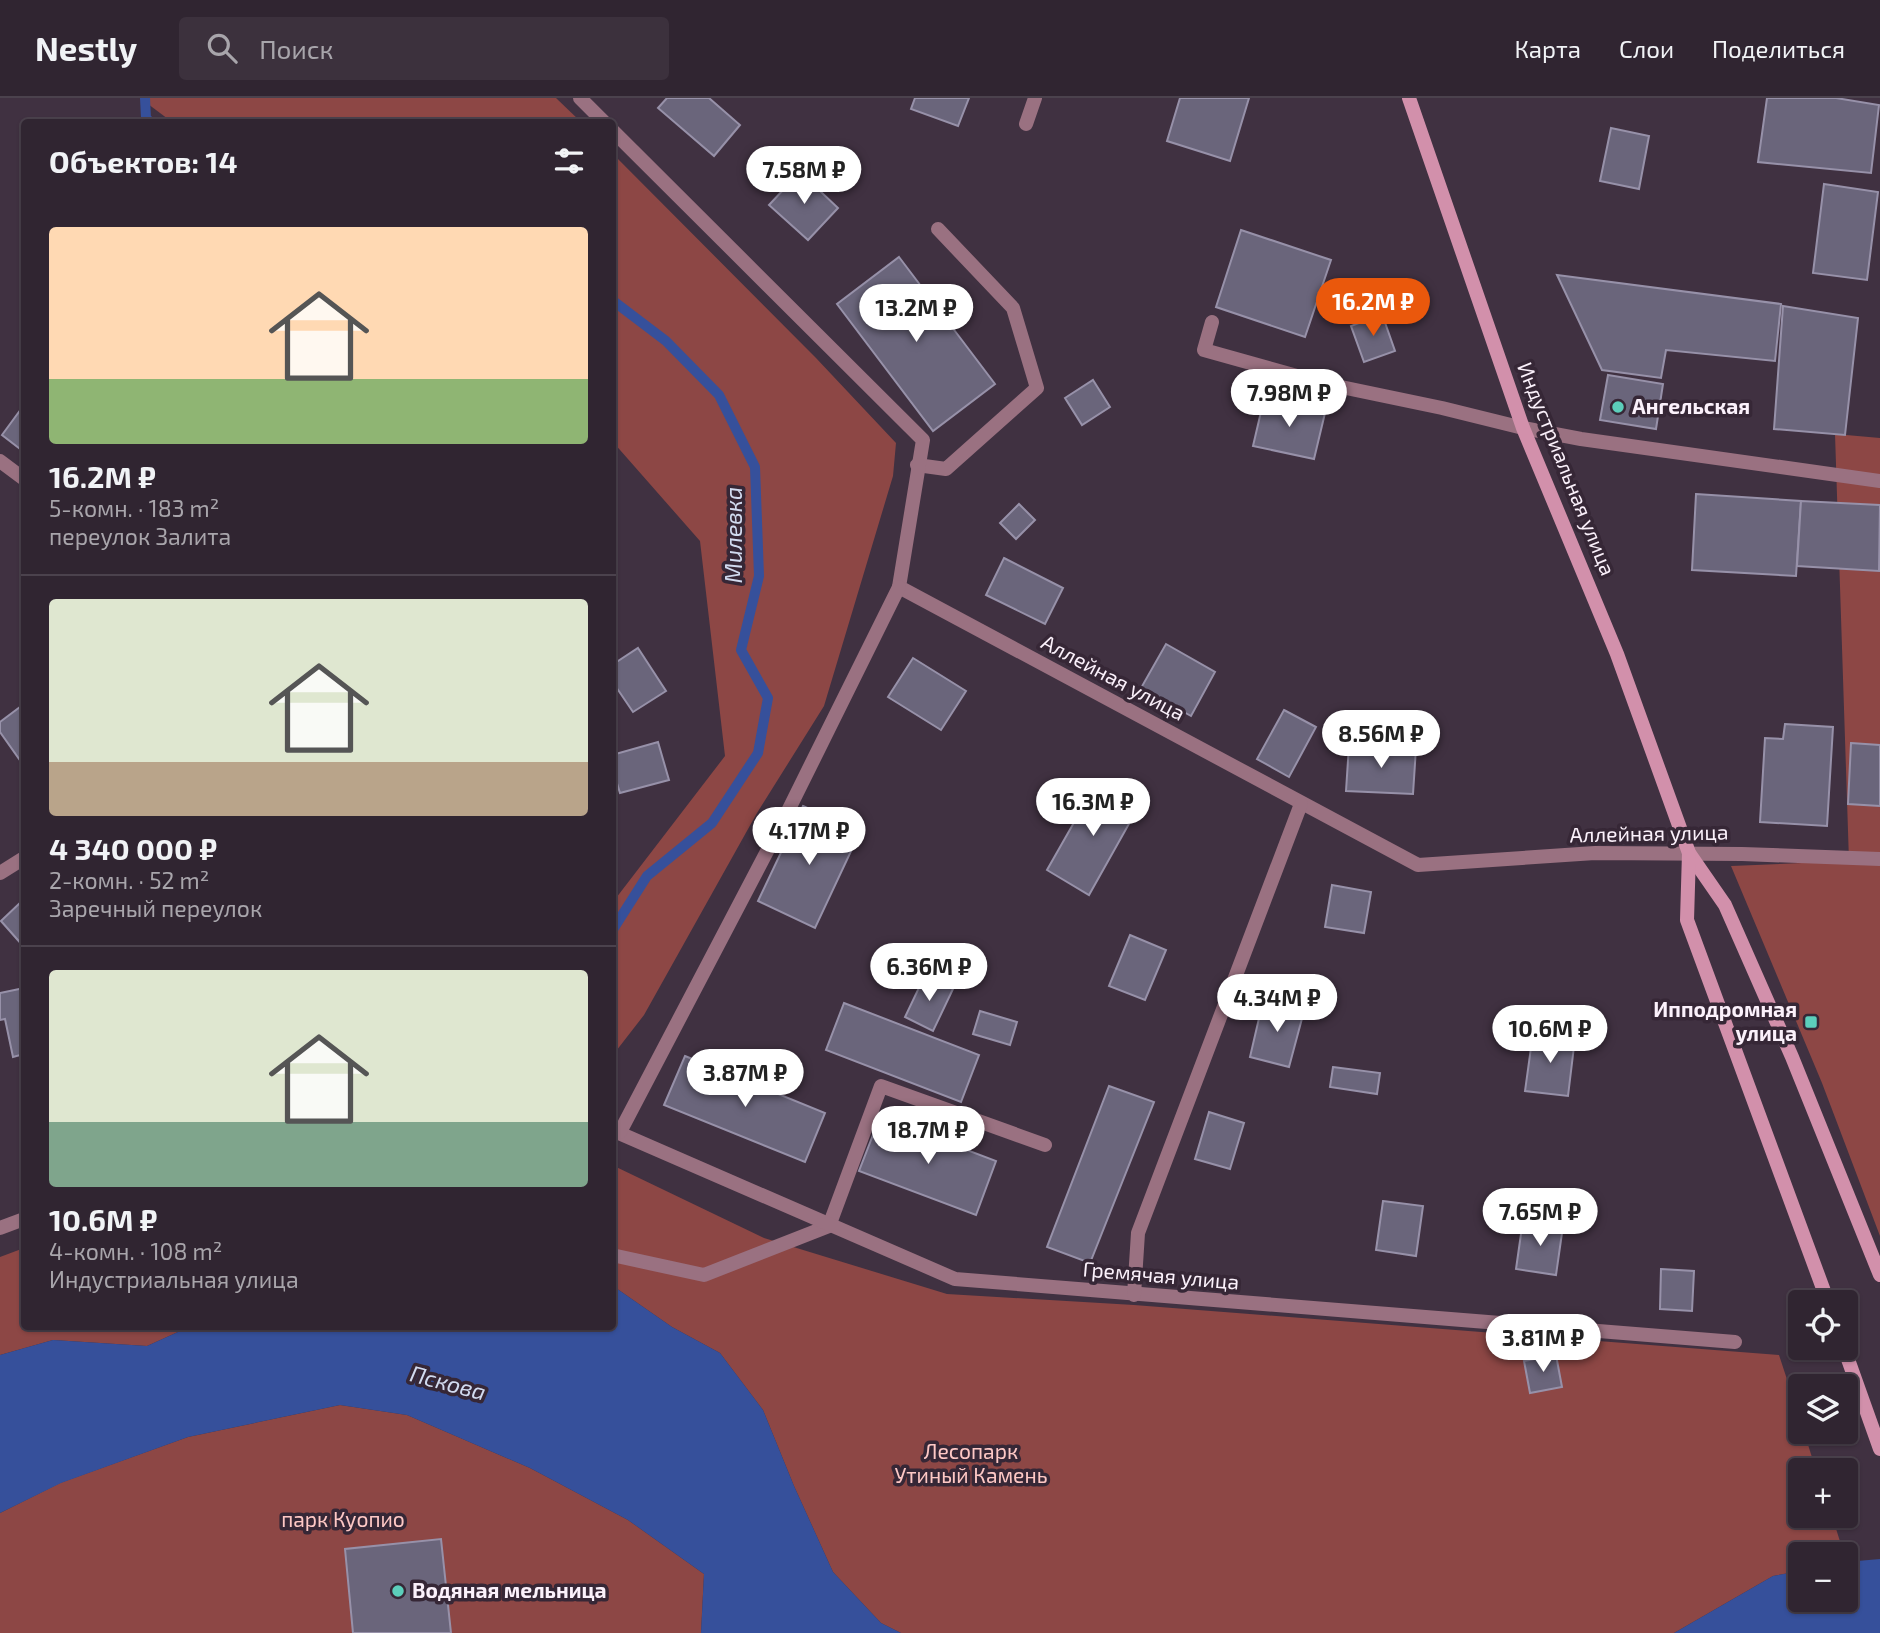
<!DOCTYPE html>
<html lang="ru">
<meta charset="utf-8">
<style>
:root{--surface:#302531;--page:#3c313d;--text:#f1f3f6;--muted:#a8a5ab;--line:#4b424d;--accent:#ea580c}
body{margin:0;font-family:"Exo 2",sans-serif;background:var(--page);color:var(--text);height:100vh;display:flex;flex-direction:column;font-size:26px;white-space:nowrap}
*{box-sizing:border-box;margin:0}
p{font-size:23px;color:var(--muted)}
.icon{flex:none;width:38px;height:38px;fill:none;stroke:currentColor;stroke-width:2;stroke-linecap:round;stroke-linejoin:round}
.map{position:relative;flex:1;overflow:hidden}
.details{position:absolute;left:21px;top:21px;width:595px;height:1211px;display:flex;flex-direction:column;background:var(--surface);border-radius:7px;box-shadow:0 2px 5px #0004,0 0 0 2px var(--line)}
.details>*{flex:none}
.controls{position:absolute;left:1788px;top:1192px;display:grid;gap:14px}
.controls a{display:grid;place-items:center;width:70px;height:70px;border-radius:7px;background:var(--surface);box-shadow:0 2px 5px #0004,0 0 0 2px var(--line);font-size:35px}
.price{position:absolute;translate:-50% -60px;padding:0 16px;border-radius:24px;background:#fff;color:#222;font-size:23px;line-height:46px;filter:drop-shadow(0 2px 4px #0008)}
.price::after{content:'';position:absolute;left:50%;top:42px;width:21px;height:16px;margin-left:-10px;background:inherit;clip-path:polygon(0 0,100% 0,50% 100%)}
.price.current{background:var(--accent);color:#fff}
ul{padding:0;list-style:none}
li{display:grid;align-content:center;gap:14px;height:371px;padding:0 28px}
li+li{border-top:2px solid var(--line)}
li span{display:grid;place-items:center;height:217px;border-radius:7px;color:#555}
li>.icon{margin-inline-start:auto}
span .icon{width:126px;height:126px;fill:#fffc;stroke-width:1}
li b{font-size:30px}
h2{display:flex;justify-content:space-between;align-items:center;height:84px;padding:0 28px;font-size:30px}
header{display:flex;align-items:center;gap:42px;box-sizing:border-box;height:98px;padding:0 35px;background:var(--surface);border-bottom:2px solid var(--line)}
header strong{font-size:33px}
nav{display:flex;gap:38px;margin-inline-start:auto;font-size:24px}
.search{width:490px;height:63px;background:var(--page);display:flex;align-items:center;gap:18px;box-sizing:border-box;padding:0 24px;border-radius:7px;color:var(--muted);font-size:26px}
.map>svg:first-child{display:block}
</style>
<header>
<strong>Nestly</strong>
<div class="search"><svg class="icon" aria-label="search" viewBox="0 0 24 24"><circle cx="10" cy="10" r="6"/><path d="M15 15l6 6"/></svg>Поиск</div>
<nav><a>Карта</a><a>Слои</a><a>Поделиться</a></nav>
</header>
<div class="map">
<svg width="1880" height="1535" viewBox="0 0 1880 1535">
<rect width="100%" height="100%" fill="#403141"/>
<g fill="#8d4745">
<polygon points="140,0 556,0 581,24 172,24"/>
<polygon points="613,56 816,260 896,345 893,378 824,608 757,715 644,917 613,957 613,804 725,658 700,443 613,344"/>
<polygon points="1835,336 1880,340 1880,1138 1822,985 1731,768 1849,763"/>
<polygon points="612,1067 764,1140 947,1196 1134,1207 1779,1257 1801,1324 1801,1334 1804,1334 1816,1372 1801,1372 1801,1418 1832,1418 1844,1456 1801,1456 1801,1473 1773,1478 1674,1535 901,1535 881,1525 833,1474 794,1388 763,1312 720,1255 672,1229 613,1188"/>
<polygon points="24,1150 24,1228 189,1229 147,1248 53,1242 0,1257 0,1159"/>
<polygon points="340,1307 407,1317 530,1370 628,1422 704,1476 701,1535 0,1535 0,1415 60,1385 188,1339"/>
</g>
<g fill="#36509b">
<polygon points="613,1188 672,1229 720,1255 763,1312 794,1388 833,1474 881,1525 901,1535 701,1535 704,1476 628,1422 530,1370 407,1317 340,1307 188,1339 61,1385 0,1415 0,1257 53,1242 147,1248 189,1229 282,1228 286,1231 290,1228 612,1228"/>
<polygon points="1880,1461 1880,1535 1674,1535 1773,1478 1801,1473 1801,1502 1846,1502 1846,1464"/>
</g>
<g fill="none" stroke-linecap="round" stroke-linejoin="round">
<g stroke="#36509b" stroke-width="10">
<polyline points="145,0 146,20 150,24"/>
<polyline points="612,202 666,243 719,297 755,369 759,478 741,552 768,600 758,655 712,725 647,778 612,833"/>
</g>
</g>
<g fill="#6a657b" stroke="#9791a9" stroke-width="2">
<polygon points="667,0 709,0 740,27 714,58 658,10"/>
<polygon points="915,0 969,0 958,28 911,11"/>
<polygon points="1180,0 1249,0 1230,63 1167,43"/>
<polygon points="1767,0 1836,0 1879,7 1871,75 1758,64"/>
<polygon points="1611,30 1649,38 1639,91 1600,83"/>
<polygon points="800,74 838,110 808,142 769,107"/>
<polygon points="1824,86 1878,94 1867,182 1813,175"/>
<polygon points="1241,132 1331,162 1305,239 1216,209"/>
<polygon points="899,159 995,286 933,333 837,206"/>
<polygon points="1557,177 1781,206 1775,263 1666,252 1661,280 1602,272"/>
<polygon points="1783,208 1858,220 1845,337 1774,331"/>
<polygon points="1382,216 1395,253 1364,264 1351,228"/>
<polygon points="1608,277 1663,286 1656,331 1600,322"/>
<polygon points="1093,282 1110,309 1082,327 1065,300"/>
<polygon points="1264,301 1325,315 1314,361 1253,348"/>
<polygon points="24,307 24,354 2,337"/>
<polygon points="1696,396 1801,403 1796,478 1692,472"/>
<polygon points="1801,403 1880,407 1879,473 1797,468"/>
<polygon points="1019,406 1035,422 1016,441 1000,425"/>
<polygon points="1004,460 1063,490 1045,526 986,497"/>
<polygon points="1166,546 1215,574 1191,618 1141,590"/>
<polygon points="638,550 666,593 633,614 612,583 612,567"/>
<polygon points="913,560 966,593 941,632 888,599"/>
<polygon points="24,606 24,668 0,634 0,624"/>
<polygon points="1284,612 1316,629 1289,679 1257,661"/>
<polygon points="1785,626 1833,629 1827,728 1760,724 1765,640 1783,641"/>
<polygon points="658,644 669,682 620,695 612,669 612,657"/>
<polygon points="1851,645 1880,647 1880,708 1848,706"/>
<polygon points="1349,647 1416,650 1413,696 1346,693"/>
<polygon points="1097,684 1139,708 1089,797 1047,772"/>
<polygon points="803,708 860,734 815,830 758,803"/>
<polygon points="1332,787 1371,794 1364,835 1325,829"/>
<polygon points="24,801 24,849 1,823"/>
<polygon points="1130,837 1166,852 1145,902 1109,888"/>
<polygon points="925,877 953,891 933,933 905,919"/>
<polygon points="24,890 24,956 13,959 5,921 0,922 0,895"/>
<polygon points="1263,903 1304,913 1289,969 1250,959"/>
<polygon points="844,905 979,957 961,1004 826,952"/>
<polygon points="980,913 1017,924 1010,947 973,936"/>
<polygon points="1533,935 1575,940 1568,998 1525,993"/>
<polygon points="685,958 825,1015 805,1064 664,1007"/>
<polygon points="1333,969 1380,975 1377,996 1330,989"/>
<polygon points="1109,988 1154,1004 1090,1165 1047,1149"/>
<polygon points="1209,1014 1244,1025 1230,1071 1195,1061"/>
<polygon points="880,1019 996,1063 976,1117 859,1073"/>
<polygon points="1383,1103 1423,1108 1416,1158 1376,1152"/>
<polygon points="1523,1122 1563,1128 1556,1177 1516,1171"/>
<polygon points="1661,1171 1694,1173 1692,1213 1660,1211"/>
<polygon points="1556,1257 1562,1289 1530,1295 1524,1263"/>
<polygon points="441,1441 451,1535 353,1535 345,1451"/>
</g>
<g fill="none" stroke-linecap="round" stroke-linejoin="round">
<g stroke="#9a7181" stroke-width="14">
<polyline points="917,367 946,371 1037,290 1013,210 938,131"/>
<polyline points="0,775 24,760"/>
<polyline points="612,1157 704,1177 829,1128 881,988 1045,1047"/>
</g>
<g stroke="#9a7181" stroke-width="14">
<polyline points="580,0 604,24"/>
<polyline points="1026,26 1035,0"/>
<polyline points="612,32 923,342 899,489 1418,767 1595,755 1742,756 1880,761"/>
<polyline points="1212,224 1204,252 1322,285 1442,310 1523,330 1581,341 1880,383"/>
<polyline points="0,363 24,381"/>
<polyline points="612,1032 955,1181 1735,1244"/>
<polyline points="620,1034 785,719 899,489"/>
<polyline points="0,1130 24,1121"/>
<polyline points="1134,1197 1138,1135 1301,706"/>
</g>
<g stroke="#d290ab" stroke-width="14">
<polyline points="1409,0 1523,330 1617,556 1689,755 1725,807 1792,959 1880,1177"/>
<polyline points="1689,755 1687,822 1828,1204"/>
<polyline points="1844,1250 1880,1351"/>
</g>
</g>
<g fill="#5ccebb" stroke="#362736" stroke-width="2.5">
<circle cx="1618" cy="309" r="7"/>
<rect x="1804" y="917" width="14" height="14" rx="3.5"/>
<circle cx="398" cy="1493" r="7"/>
</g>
<g text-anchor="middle" stroke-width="7" stroke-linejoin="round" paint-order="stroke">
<g font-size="21" font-weight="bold" fill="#fbf1fb" stroke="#362736" text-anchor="start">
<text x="1632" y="316">Ангельская</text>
<text x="1797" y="919" text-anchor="end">Ипподромная<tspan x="1797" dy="24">улица</tspan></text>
<text x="412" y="1500">Водяная мельница</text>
</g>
<g font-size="21" fill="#fbf1fb" stroke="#362736">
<text transform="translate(1566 371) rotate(68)" y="7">Индустриальная улица</text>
<text transform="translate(1113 580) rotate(28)" y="7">Аллейная улица</text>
<text transform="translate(1649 736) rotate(-1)" y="7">Аллейная улица</text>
<text transform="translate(1161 1178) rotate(5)" y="7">Гремячая улица</text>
</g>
<g font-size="21" fill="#fec8c5" stroke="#362736">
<text x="971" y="1361">Лесопарк<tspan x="971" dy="24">Утиный Камень</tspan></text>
<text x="343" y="1429">парк Куопио</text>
</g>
<g font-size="23" font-style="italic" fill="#d2dbf0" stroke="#362736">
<text transform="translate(734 437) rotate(-90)" y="8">Милевка</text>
<text transform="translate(448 1285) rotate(15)" y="8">Пскова</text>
</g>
</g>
</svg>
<div class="controls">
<a><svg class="icon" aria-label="locate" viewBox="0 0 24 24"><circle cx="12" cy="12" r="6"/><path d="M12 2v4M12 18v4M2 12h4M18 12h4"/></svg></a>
<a><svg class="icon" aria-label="layers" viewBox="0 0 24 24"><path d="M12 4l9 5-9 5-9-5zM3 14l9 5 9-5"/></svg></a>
<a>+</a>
<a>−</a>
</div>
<b class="price" style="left:804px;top:108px">7.58M ₽</b>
<b class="price current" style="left:1373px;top:240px">16.2M ₽</b>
<b class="price" style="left:916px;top:246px">13.2M ₽</b>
<b class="price" style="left:1289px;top:331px">7.98M ₽</b>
<b class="price" style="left:1381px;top:672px">8.56M ₽</b>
<b class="price" style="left:1093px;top:740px">16.3M ₽</b>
<b class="price" style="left:809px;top:769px">4.17M ₽</b>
<b class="price" style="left:929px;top:905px">6.36M ₽</b>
<b class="price" style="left:1277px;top:936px">4.34M ₽</b>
<b class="price" style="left:1550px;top:967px">10.6M ₽</b>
<b class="price" style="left:745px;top:1011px">3.87M ₽</b>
<b class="price" style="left:928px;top:1068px">18.7M ₽</b>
<b class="price" style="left:1540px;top:1150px">7.65M ₽</b>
<b class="price" style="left:1543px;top:1276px">3.81M ₽</b>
<section class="details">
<h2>Объектов: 14<svg class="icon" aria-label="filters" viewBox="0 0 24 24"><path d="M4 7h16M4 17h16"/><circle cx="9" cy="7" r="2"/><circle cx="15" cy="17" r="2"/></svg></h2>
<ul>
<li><span style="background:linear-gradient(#ffd9b3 70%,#8fb573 0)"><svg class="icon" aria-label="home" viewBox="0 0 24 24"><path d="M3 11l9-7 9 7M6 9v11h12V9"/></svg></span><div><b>16.2M ₽</b><p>5-комн. · 183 m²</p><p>переулок Залита</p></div></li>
<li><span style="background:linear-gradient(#dfe7d0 75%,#b9a48a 0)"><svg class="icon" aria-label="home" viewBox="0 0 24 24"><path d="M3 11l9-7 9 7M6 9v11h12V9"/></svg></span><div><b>4 340 000 ₽</b><p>2-комн. · 52 m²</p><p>Заречный переулок</p></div></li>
<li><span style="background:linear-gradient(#dfe7d0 70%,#7fa58c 0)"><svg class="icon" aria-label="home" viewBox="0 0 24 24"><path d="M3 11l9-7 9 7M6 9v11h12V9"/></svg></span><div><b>10.6M ₽</b><p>4-комн. · 108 m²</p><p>Индустриальная улица</p></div></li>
</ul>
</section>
</div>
